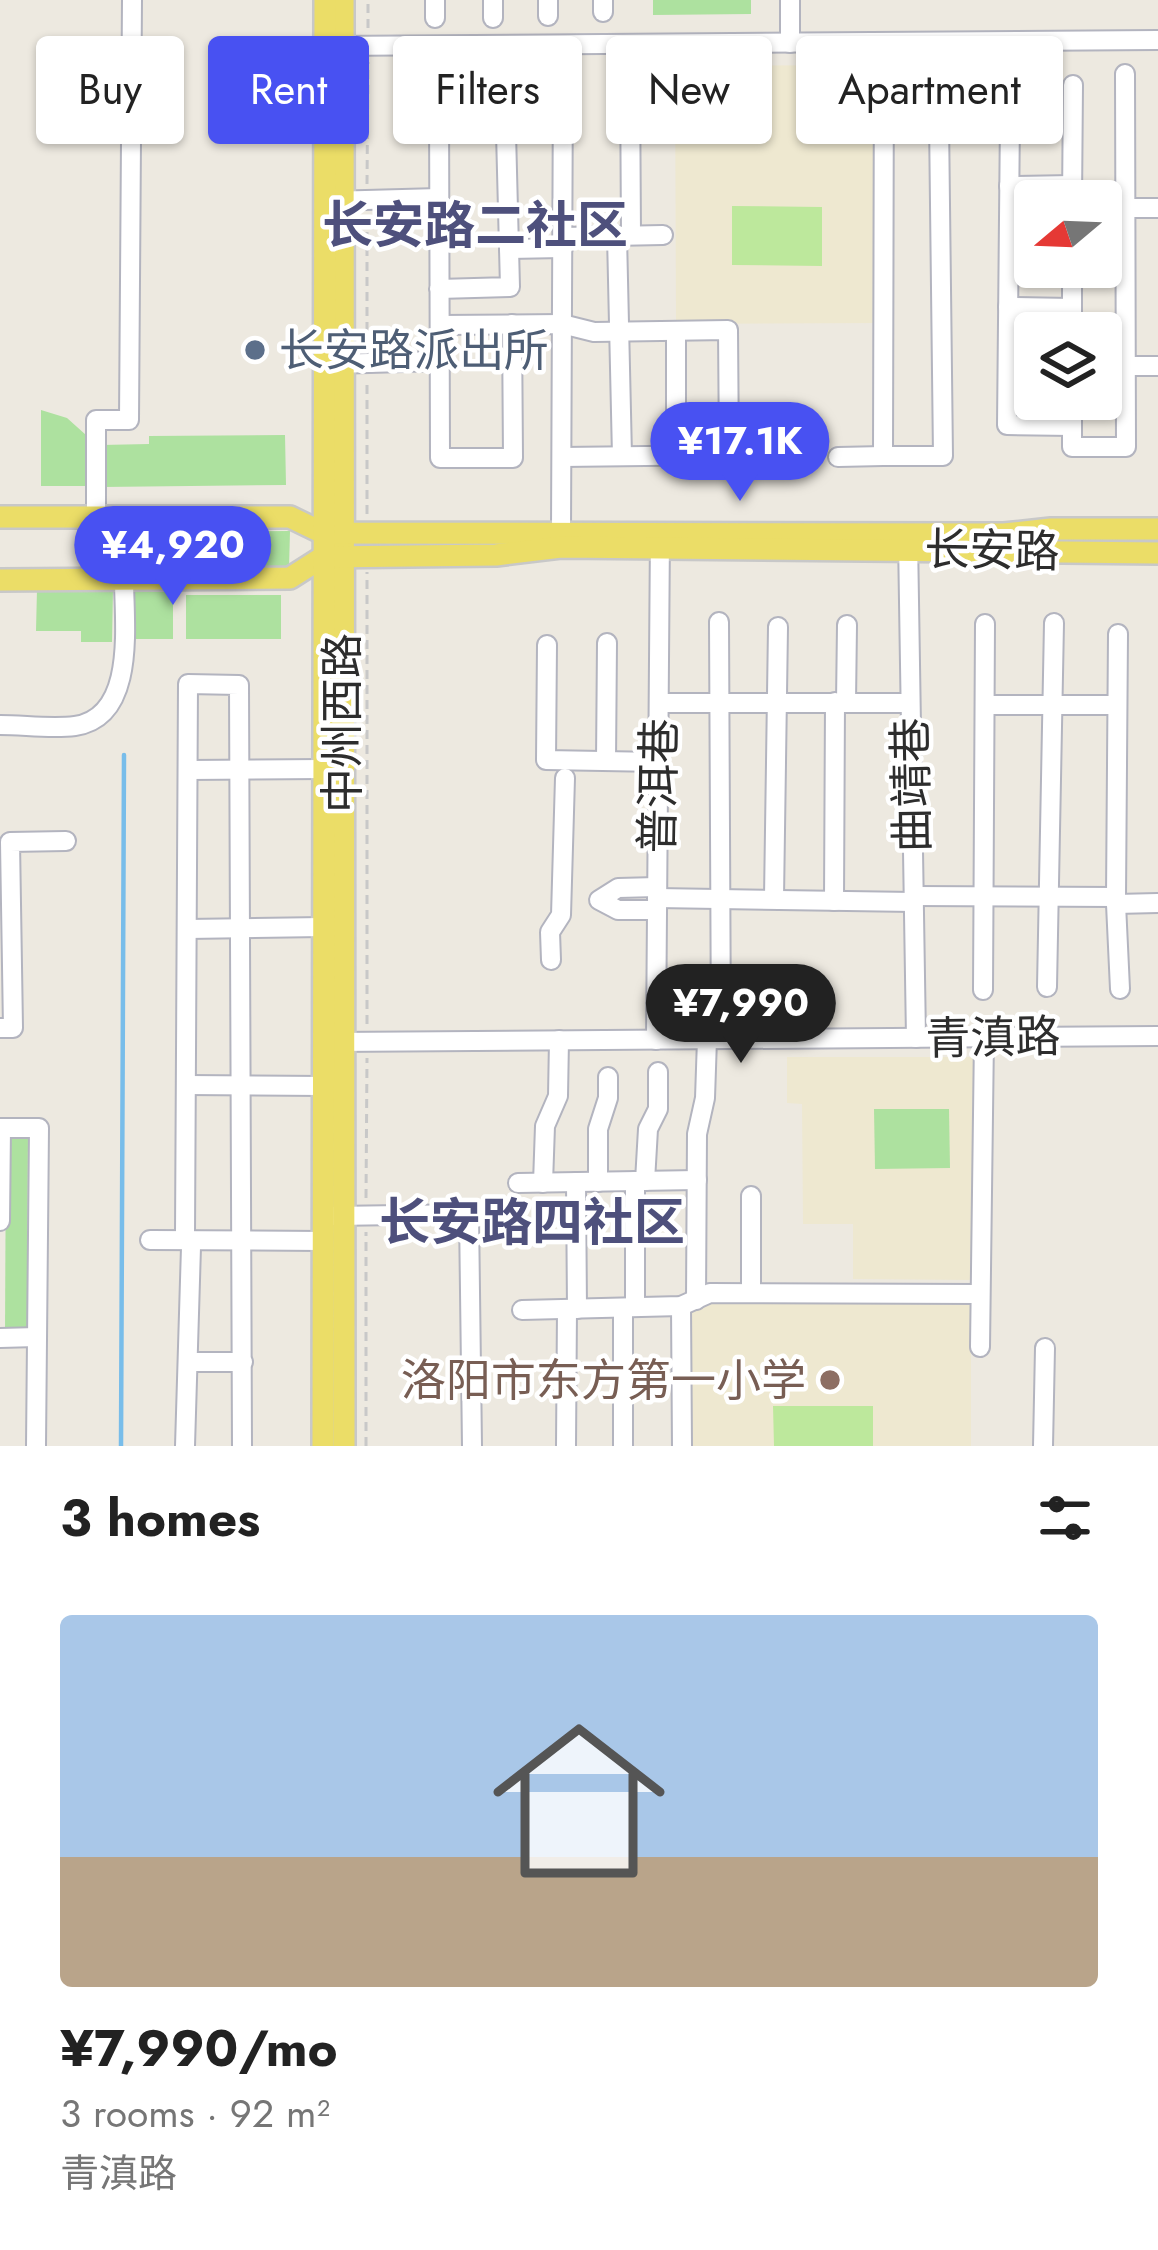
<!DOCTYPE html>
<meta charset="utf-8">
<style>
:root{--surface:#fff;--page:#f6f6f6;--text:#222;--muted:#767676;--accent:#4851f2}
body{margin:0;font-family:Jost,"Noto Sans SC",sans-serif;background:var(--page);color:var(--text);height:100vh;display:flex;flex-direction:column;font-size:45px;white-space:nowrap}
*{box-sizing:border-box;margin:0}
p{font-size:39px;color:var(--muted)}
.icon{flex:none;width:66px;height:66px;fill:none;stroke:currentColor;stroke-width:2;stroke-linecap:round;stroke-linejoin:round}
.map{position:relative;height:1446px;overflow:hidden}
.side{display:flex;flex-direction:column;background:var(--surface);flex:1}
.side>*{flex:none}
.top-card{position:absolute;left:36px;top:36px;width:1086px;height:108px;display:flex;gap:24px}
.needle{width:78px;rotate:251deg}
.buttons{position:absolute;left:1014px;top:180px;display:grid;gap:24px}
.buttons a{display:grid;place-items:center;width:108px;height:108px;border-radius:12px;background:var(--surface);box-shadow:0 3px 9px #0004;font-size:60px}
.price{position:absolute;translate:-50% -102px;padding:0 27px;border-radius:42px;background:var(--accent);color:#fff;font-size:39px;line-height:78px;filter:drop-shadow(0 3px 6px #0008)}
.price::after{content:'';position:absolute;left:50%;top:72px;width:36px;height:27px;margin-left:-18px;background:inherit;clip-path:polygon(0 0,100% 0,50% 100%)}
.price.active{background:#222;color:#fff}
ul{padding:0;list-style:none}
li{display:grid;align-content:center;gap:24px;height:636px;padding:0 60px}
li span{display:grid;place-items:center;height:372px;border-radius:12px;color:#555}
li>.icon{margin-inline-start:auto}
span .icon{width:216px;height:216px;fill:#fffc;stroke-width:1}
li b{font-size:51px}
h2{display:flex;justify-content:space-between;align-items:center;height:144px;padding:0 60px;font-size:51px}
.chip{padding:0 42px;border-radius:12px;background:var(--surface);box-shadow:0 3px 9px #0004;font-size:42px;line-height:108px}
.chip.active{background:var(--accent);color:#fff}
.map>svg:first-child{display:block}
</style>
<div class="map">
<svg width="1158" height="1446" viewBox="0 0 1158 1446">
<rect width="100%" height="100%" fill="#ede9e0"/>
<g fill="#eee8d0">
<polygon points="885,65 885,323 676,324 675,66"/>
<polygon points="787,1057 977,1057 977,1280 853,1279 853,1224 803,1224 802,1104 787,1103"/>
<polygon points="718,1298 971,1299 971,1446 690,1446 688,1314"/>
</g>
<g fill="#ade19f">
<polygon points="653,0 751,0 751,14 653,15"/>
<polygon points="41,410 67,418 86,435 86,486 41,486"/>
<polygon points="285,435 286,485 102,487 101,445 149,444 149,436"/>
<path d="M290,531L289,568H113C96,559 96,540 114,532Z"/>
<polygon points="37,589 113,590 112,642 81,642 81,631 36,631"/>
<polygon points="131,592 173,592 173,639 132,639"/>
<rect x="186" y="595" width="95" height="44"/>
<polygon points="874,1109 949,1109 950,1168 875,1169"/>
<polygon points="6,1133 28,1133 27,1333 5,1333"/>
</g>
<g fill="#bde89c">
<polygon points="732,206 822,207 822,266 732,265"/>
<polygon points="773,1406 873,1406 873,1446 774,1446"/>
</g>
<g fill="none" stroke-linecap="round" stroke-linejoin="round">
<polyline stroke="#78bdea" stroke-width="4.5" points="121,1446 124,755"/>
<defs>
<g id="minor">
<polyline points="435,0 435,18"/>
<polyline points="493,0 493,18"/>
<polyline points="548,0 548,16"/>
<polyline points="603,0 603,12"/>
<polyline points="790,43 790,0"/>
<polyline points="884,43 883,456 943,456 939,120"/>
<polyline points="329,46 1158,40"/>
<polyline points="630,76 631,235"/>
<polyline points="1010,116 1007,425 1072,426"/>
<polyline points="1009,186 1072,185"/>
<polyline points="329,201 439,198"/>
<polyline points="1072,201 1073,85"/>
<polyline points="1101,208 1158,208"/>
<polyline points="617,236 622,456"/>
<polyline points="563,237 663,235"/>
<polyline points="509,249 563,248"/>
<polyline points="439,289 510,287 505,94 439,96 440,458 513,458 512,324"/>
<polyline points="1008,307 1072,308"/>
<polyline points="440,325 562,324 594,332 728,330 729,455 562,457"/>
<polyline points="676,331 676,455"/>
<polyline points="1072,333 1072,267"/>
<polyline points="334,364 439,361"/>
<polyline points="1125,366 1158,366"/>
<polyline points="1072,399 1072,447 1126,447 1125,74"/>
<polyline points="838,457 883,456"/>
<polyline points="96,518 96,420 129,420 132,0"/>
<polyline points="561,532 563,74"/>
<polyline points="908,539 916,1038"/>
<polyline points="719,622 721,1039"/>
<polyline points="547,645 546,760 659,762"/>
<polyline points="846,702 847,625"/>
<polyline points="659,703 909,703"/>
<polyline points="985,705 1117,705"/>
<path d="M0,725C24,725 51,729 75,726C137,717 124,623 124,579"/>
<polyline points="606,761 607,643"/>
<polyline points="188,770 323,769"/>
<polyline points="914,896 1116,897 1116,904 1158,903"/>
<polyline points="1116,897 1118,634"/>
<polyline points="657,898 914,902"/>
<polyline points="774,898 778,627"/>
<polyline points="834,901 835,702"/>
<polyline points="1116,904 1120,989"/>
<polyline points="657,910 618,910 599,900 618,888 657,887"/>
<polyline points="187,929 323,927"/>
<polyline points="551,960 550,932 561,915 565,778"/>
<polyline points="1047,987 1054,623"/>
<polyline points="983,990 985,624"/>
<polyline points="0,1028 13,1028 10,842 66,841"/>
<polyline points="656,1040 660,534"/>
<polyline points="334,1042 1158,1036"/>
<polyline points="186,1085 323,1086"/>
<polyline points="645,1181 648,1129 658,1109 658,1072"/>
<polyline points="576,1182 577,1309"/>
<polyline points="598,1182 598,1129 608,1098 608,1077"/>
<polyline points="518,1183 697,1180"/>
<polyline points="543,1183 545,1126 558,1096 559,1040"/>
<polyline points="333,1216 469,1214 472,1446"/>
<polyline points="0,1221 1,1128 39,1128 36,1446"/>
<polyline points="150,1240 322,1241"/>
<polyline points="751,1293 751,1196"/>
<polyline points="696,1300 697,1134 705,1098 707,1039"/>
<polyline points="681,1306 682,1446"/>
<polyline points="635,1307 635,1181"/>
<polyline points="522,1310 681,1306 710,1293 980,1294"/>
<polyline points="0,1338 37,1337"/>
<polyline points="980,1347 984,1037"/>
<polyline points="188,1362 243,1362"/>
<polyline points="185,1446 191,1247 185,1235 188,684 239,685 242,1446"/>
<polyline points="566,1446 567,1309"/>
<polyline points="623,1446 623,1308"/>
<polyline points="1043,1446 1045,1348"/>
</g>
<g id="major">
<polyline points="343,0 344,1446"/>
<polyline points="0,517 290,517 323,533 1004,534 1051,529 1158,529"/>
<polyline points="0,580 290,578 323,557 496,555 561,547 1158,553"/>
<polyline points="323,1446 325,0"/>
</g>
</defs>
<use href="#minor" stroke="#b3b4bf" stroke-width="22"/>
<use href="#major" stroke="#c8c8c8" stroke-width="26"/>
<g stroke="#c8c8c8" stroke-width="3" stroke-dasharray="9 6" stroke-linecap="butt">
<polyline points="368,28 368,0"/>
<polyline points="367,184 368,62"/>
<polyline points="367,346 367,218"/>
<polyline points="367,514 367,380"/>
<polyline points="367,1024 367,572"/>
<polyline points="366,1198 367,1058"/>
<polyline points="366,1446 366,1232"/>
</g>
<use href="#minor" stroke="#fff" stroke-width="18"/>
<use href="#major" stroke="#ebdd67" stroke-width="21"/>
</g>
<circle fill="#5c6f8a" stroke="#fff" stroke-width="4.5" cx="255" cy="350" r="12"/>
<circle fill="#8d6e63" stroke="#fff" stroke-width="4.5" cx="830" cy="1380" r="12"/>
<g text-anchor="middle" stroke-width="9" stroke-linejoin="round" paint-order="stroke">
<g font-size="45" fill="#4e5e75" stroke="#fff" text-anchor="start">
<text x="279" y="366">长安路派出所</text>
</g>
<g font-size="45" fill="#2d2d2d" stroke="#fff">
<text transform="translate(992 550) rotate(1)" y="16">长安路</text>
<text transform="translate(342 723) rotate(-90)" y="16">中州西路</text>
<text transform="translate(911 785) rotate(-91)" y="16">曲靖巷</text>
<text transform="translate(658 786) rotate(-89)" y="16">普洱巷</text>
<text transform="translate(993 1037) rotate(-1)" y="16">青滇路</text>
</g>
<g font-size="45" fill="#785e54" stroke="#fff" text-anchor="end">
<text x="806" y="1396">洛阳市东方第一小学</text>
</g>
<g font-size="51" font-weight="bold" fill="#4e507c" stroke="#fff">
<text x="475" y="243">长安路二社区</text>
<text x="532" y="1240">长安路四社区</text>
</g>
</g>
</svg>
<div class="buttons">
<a><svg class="needle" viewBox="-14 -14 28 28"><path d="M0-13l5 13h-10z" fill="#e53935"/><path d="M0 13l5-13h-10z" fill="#767676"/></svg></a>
<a><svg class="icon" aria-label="layers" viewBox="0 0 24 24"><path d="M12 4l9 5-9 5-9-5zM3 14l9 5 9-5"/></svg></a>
</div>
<b class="price" style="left:740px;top:504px">¥17.1K</b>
<b class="price" style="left:173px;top:608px">¥4,920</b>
<b class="price active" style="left:741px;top:1066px">¥7,990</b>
<div class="top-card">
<a class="chip">Buy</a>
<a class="chip active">Rent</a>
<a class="chip">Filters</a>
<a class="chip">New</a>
<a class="chip">Apartment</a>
</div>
</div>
<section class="side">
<h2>3 homes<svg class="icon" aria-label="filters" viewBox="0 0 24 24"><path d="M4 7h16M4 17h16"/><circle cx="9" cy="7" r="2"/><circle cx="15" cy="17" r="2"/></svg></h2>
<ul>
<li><span style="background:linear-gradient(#a9c7e8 65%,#b9a48a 0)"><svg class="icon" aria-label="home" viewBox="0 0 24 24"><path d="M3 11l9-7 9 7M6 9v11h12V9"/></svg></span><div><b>¥7,990/mo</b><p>3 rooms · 92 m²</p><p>青滇路</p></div></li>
</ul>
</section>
